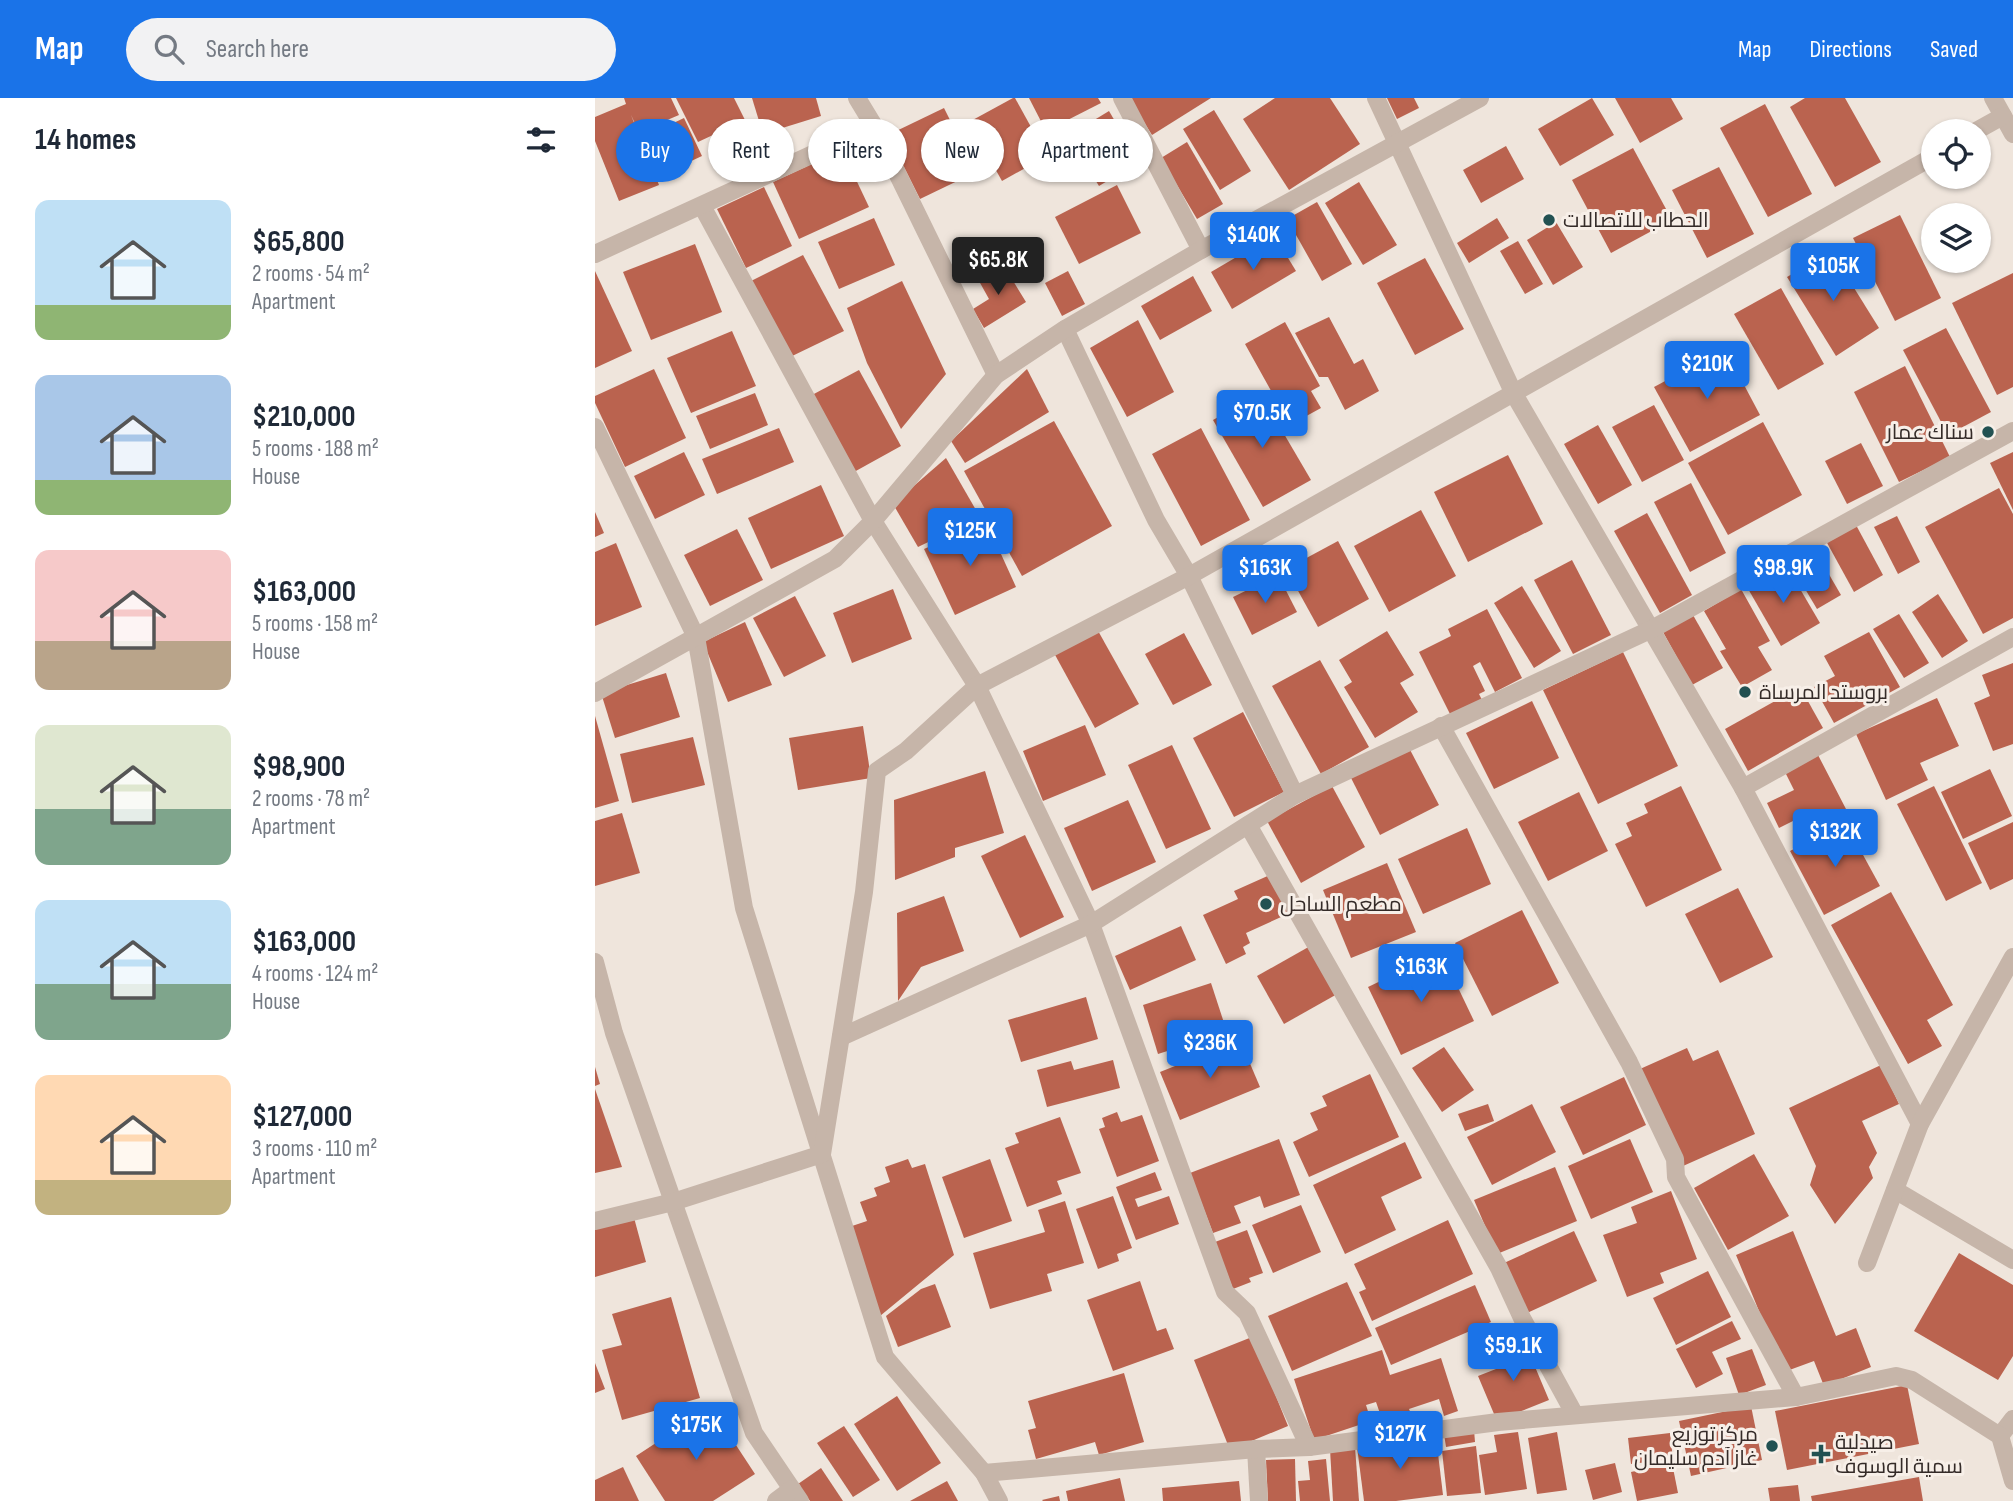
<!DOCTYPE html>
<meta charset="utf-8">
<style>
:root{--surface:#fff;--page:#f2f2f3;--text:#1f2937;--muted:#747a83;--accent:#1a73e8}
body{margin:0;font-family:"Sofia Sans Condensed",Cairo,sans-serif;background:var(--page);color:var(--text);height:100vh;display:flex;flex-direction:column;font-size:26px;white-space:nowrap}
*{box-sizing:border-box;margin:0}
p{font-size:23px;color:var(--muted)}
.icon{flex:none;width:38px;height:38px;fill:none;stroke:currentColor;stroke-width:2;stroke-linecap:round;stroke-linejoin:round}
.map{position:relative;flex:1;overflow:hidden}
.details{display:flex;flex-direction:column;background:var(--surface);width:595px}
.details>*{flex:none}
.hud{position:absolute;left:21px;top:21px;width:665px;height:63px;display:flex;gap:14px}
.fabs{position:absolute;left:1326px;top:21px;display:grid;gap:14px}
.fabs a{display:grid;place-items:center;width:70px;height:70px;border-radius:50%;background:var(--surface);box-shadow:0 2px 5px #0004;font-size:35px}
.price{position:absolute;translate:-50% -60px;padding:0 16px;border-radius:7px;background:var(--accent);color:#fff;font-size:23px;line-height:46px;filter:drop-shadow(0 2px 4px #0008)}
.price::after{content:'';position:absolute;left:50%;top:42px;width:21px;height:16px;margin-left:-10px;background:inherit;clip-path:polygon(0 0,100% 0,50% 100%)}
.price.selected{background:#222;color:#fff}
ul{padding:0;list-style:none}
li{display:flex;align-items:center;gap:21px;height:175px;padding:0 35px}
li span{display:grid;place-items:center;flex:none;width:196px;height:140px;border-radius:14px;color:#555}
li>.icon{margin-inline-start:auto}
span .icon{width:84px;height:84px;fill:#fffc;stroke-width:1}
li b{font-size:30px}
h2{display:flex;justify-content:space-between;align-items:center;height:84px;padding:0 35px;font-size:30px}
.chip{padding:0 24px;border-radius:32px;background:var(--surface);box-shadow:0 2px 5px #0004;font-size:24px;line-height:63px}
.chip.selected{background:var(--accent);color:#fff}
header{display:flex;align-items:center;gap:42px;box-sizing:border-box;height:98px;padding:0 35px;background:var(--accent);color:#fff}
header strong{font-size:33px}
nav{display:flex;gap:38px;margin-inline-start:auto;font-size:24px}
.search{width:490px;height:63px;background:var(--page);display:flex;align-items:center;gap:18px;box-sizing:border-box;padding:0 24px;border-radius:38px;color:var(--muted);font-size:26px}
main{display:flex;flex:1;min-height:0}
.map>svg:first-child{display:block}
</style>
<header>
<strong>Map</strong>
<div class="search"><svg class="icon" aria-label="search" viewBox="0 0 24 24"><circle cx="10" cy="10" r="6"/><path d="M15 15l6 6"/></svg>Search here</div>
<nav><a>Map</a><a>Directions</a><a>Saved</a></nav>
</header>
<main>
<section class="details">
<h2>14 homes<svg class="icon" aria-label="filters" viewBox="0 0 24 24"><path d="M4 7h16M4 17h16"/><circle cx="9" cy="7" r="2"/><circle cx="15" cy="17" r="2"/></svg></h2>
<ul>
<li><span style="background:linear-gradient(#bfe0f5 75%,#8fb573 0)"><svg class="icon" aria-label="home" viewBox="0 0 24 24"><path d="M3 11l9-7 9 7M6 9v11h12V9"/></svg></span><div><b>$65,800</b><p>2 rooms · 54 m²</p><p>Apartment</p></div></li>
<li><span style="background:linear-gradient(#a9c7e8 75%,#8fb573 0)"><svg class="icon" aria-label="home" viewBox="0 0 24 24"><path d="M3 11l9-7 9 7M6 9v11h12V9"/></svg></span><div><b>$210,000</b><p>5 rooms · 188 m²</p><p>House</p></div></li>
<li><span style="background:linear-gradient(#f6c9c9 65%,#b9a48a 0)"><svg class="icon" aria-label="home" viewBox="0 0 24 24"><path d="M3 11l9-7 9 7M6 9v11h12V9"/></svg></span><div><b>$163,000</b><p>5 rooms · 158 m²</p><p>House</p></div></li>
<li><span style="background:linear-gradient(#dfe7d0 60%,#7fa58c 0)"><svg class="icon" aria-label="home" viewBox="0 0 24 24"><path d="M3 11l9-7 9 7M6 9v11h12V9"/></svg></span><div><b>$98,900</b><p>2 rooms · 78 m²</p><p>Apartment</p></div></li>
<li><span style="background:linear-gradient(#bfe0f5 60%,#7fa58c 0)"><svg class="icon" aria-label="home" viewBox="0 0 24 24"><path d="M3 11l9-7 9 7M6 9v11h12V9"/></svg></span><div><b>$163,000</b><p>4 rooms · 124 m²</p><p>House</p></div></li>
<li><span style="background:linear-gradient(#ffd9b3 75%,#c2b280 0)"><svg class="icon" aria-label="home" viewBox="0 0 24 24"><path d="M3 11l9-7 9 7M6 9v11h12V9"/></svg></span><div><b>$127,000</b><p>3 rooms · 110 m²</p><p>Apartment</p></div></li>
</ul>
</section>
<div class="map">
<svg width="1418" height="1403" viewBox="0 0 1418 1403">
<rect width="100%" height="100%" fill="#efe5dc"/>
<g fill="#ba634f">
<polygon points="29,0 76,0 84,17 44,34 36,17 64,87 24,103 0,43 0,19 31,6"/>
<polygon points="81,0 139,0 150,22 103,44"/>
<polygon points="157,0 221,0 226,18 168,36"/>
<polygon points="418,0 420,0 452,58 407,83 374,24"/>
<polygon points="434,0 503,0 506,5 451,33"/>
<polygon points="534,0 616,0 557,37"/>
<polygon points="680,0 735,0 765,46 694,92 648,21"/>
<polygon points="792,0 819,0 824,10 802,21"/>
<polygon points="997,0 1019,37 965,68 943,31"/>
<polygon points="1020,0 1076,0 1088,21 1045,45"/>
<polygon points="1210,0 1250,0 1286,64 1240,89 1195,9"/>
<polygon points="1170,6 1217,96 1173,119 1125,30"/>
<polygon points="349,10 381,74 325,101 293,37"/>
<polygon points="619,12 656,73 625,92 588,31"/>
<polygon points="514,13 544,64 504,88 473,38"/>
<polygon points="89,20 107,58 66,77 49,39"/>
<polygon points="592,44 628,106 602,121 566,60"/>
<polygon points="911,48 929,81 886,105 868,72"/>
<polygon points="1038,50 1077,122 1016,155 977,82"/>
<polygon points="247,52 274,109 204,141 178,84"/>
<polygon points="1124,69 1159,136 1112,160 1077,92"/>
<polygon points="764,84 802,147 768,167 730,105"/>
<polygon points="522,87 546,135 484,166 460,119"/>
<polygon points="169,89 197,148 151,170 122,111"/>
<polygon points="722,104 757,166 727,183 692,121"/>
<polygon points="1305,117 1346,200 1300,223 1258,140"/>
<polygon points="279,120 300,167 244,191 223,144"/>
<polygon points="902,120 914,140 874,165 862,145"/>
<polygon points="961,124 988,169 958,187 932,142"/>
<polygon points="679,137 701,173 637,211 616,174"/>
<polygon points="923,143 948,186 930,196 905,153"/>
<polygon points="100,146 127,214 56,242 28,174"/>
<polygon points="1236,153 1284,230 1241,258 1192,179"/>
<polygon points="208,157 249,233 193,260 154,184"/>
<polygon points="830,160 869,231 820,257 782,185"/>
<polygon points="409,168 431,204 389,230 378,211 394,201 384,183"/>
<polygon points="0,173 37,253 0,270"/>
<polygon points="473,173 490,206 467,218 450,185"/>
<polygon points="1418,175 1418,289 1402,297 1357,205"/>
<polygon points="598,178 617,213 565,242 546,208"/>
<polygon points="307,183 351,276 306,331 272,265 252,210"/>
<polygon points="1186,190 1229,266 1183,292 1139,216"/>
<polygon points="734,219 759,266 768,261 784,293 750,312 733,279 724,279 700,235"/>
<polygon points="543,222 579,294 532,319 495,250"/>
<polygon points="690,224 725,288 716,293 726,310 695,327 650,246"/>
<polygon points="1351,230 1396,314 1353,337 1308,252"/>
<polygon points="137,233 161,288 96,315 72,260"/>
<polygon points="1130,251 1165,317 1095,354 1059,289"/>
<polygon points="1310,268 1355,359 1304,384 1259,294"/>
<polygon points="59,271 91,340 30,369 0,305 0,298"/>
<polygon points="432,271 454,314 370,365 356,343"/>
<polygon points="264,272 306,348 259,374 217,297"/>
<polygon points="160,295 173,327 115,351 101,318"/>
<polygon points="665,295 716,382 668,409 618,322"/>
<polygon points="1059,307 1089,362 1047,384 1017,329"/>
<polygon points="459,323 517,428 427,478 369,373"/>
<polygon points="1168,324 1207,397 1133,437 1093,365"/>
<polygon points="1003,327 1037,387 1003,406 969,346"/>
<polygon points="184,330 199,364 122,396 107,361"/>
<polygon points="606,330 655,422 606,448 557,356"/>
<polygon points="1266,345 1288,388 1252,406 1230,363"/>
<polygon points="89,354 110,397 60,421 39,378"/>
<polygon points="1418,354 1418,412 1395,365"/>
<polygon points="913,357 948,426 873,464 839,394"/>
<polygon points="351,360 385,419 323,449 298,406"/>
<polygon points="1096,385 1131,455 1095,474 1059,404"/>
<polygon points="226,387 249,438 176,471 153,420"/>
<polygon points="1404,390 1418,416 1418,520 1388,536 1330,429"/>
<polygon points="826,412 861,478 794,514 759,448"/>
<polygon points="0,414 9,435 0,439"/>
<polygon points="1052,415 1097,497 1065,515 1019,433"/>
<polygon points="1302,418 1325,464 1303,476 1279,429"/>
<polygon points="391,423 421,489 360,517 329,451"/>
<polygon points="1261,427 1288,477 1259,494 1231,443"/>
<polygon points="142,431 168,482 115,508 89,457"/>
<polygon points="743,443 774,501 723,529 691,471"/>
<polygon points="21,445 47,509 0,528 0,454"/>
<polygon points="1221,454 1246,497 1222,511 1197,469"/>
<polygon points="977,462 1016,537 978,556 939,482"/>
<polygon points="1191,467 1225,525 1186,548 1152,489"/>
<polygon points="683,477 702,514 657,537 638,499"/>
<polygon points="927,488 966,553 939,570 899,505"/>
<polygon points="298,491 317,541 257,565 238,515"/>
<polygon points="1146,491 1175,543 1163,549 1177,572 1147,589 1125,553 1131,551 1109,513"/>
<polygon points="1343,496 1373,543 1347,560 1317,514"/>
<polygon points="200,498 231,558 189,579 158,520"/>
<polygon points="892,511 927,580 900,594 885,564 878,568 890,593 884,596 888,604 857,620 824,554 856,538 853,531"/>
<polygon points="1304,516 1334,565 1309,580 1278,531"/>
<polygon points="1098,517 1128,570 1097,587 1068,534"/>
<polygon points="150,524 177,587 133,604 108,544"/>
<polygon points="502,531 544,606 500,630 459,555"/>
<polygon points="792,533 819,577 805,585 823,614 780,640 749,589 757,584 744,562"/>
<polygon points="1274,534 1305,589 1239,625 1219,589 1240,578 1229,558"/>
<polygon points="589,535 617,587 578,607 550,556"/>
<polygon points="1028,554 1083,668 1003,706 948,592"/>
<polygon points="725,562 774,649 726,676 677,588"/>
<polygon points="1418,565 1418,646 1398,653 1379,605 1395,598 1387,577"/>
<polygon points="71,575 85,619 20,640 6,595"/>
<polygon points="1205,589 1228,630 1153,673 1130,631"/>
<polygon points="1342,600 1364,648 1325,665 1333,682 1291,702 1261,636"/>
<polygon points="937,603 964,660 899,691 871,635"/>
<polygon points="648,614 689,694 639,719 598,640"/>
<polygon points="0,618 24,703 0,710"/>
<polygon points="490,627 511,677 448,703 428,653"/>
<polygon points="268,628 276,680 203,692 194,640"/>
<polygon points="98,639 110,687 37,705 25,656"/>
<polygon points="812,646 844,707 785,737 754,676"/>
<polygon points="577,647 616,731 571,751 533,667"/>
<polygon points="1223,657 1251,711 1212,731 1206,719 1184,730 1172,705 1199,692 1190,674"/>
<polygon points="1395,671 1417,718 1368,741 1346,694"/>
<polygon points="390,673 409,735 360,750 360,759 300,782 299,702"/>
<polygon points="737,688 770,749 706,785 672,723"/>
<polygon points="1086,688 1127,772 1051,809 1020,746 1037,738 1031,725 1053,715 1049,706"/>
<polygon points="1339,688 1387,785 1351,803 1302,706"/>
<polygon points="984,694 1013,753 953,783 923,724"/>
<polygon points="533,702 561,764 497,793 469,730"/>
<polygon points="27,715 45,775 0,788 0,723"/>
<polygon points="1250,724 1285,788 1229,817 1195,753"/>
<polygon points="1418,724 1418,781 1395,792 1373,745"/>
<polygon points="872,730 896,786 828,816 803,761"/>
<polygon points="430,737 469,819 425,840 386,758"/>
<polygon points="792,765 821,834 756,860 728,792"/>
<polygon points="677,776 695,815 651,835 655,845 648,849 651,856 631,866 608,817 643,801 639,793"/>
<polygon points="1143,790 1178,859 1125,885 1090,816"/>
<polygon points="1296,794 1358,907 1332,922 1347,948 1313,966 1236,827"/>
<polygon points="349,798 369,853 326,869 303,903 302,815"/>
<polygon points="927,812 964,885 897,918 860,845"/>
<polygon points="586,828 601,862 535,892 520,858"/>
<polygon points="717,847 744,895 689,926 662,878"/>
<polygon points="846,854 879,923 806,957 773,889"/>
<polygon points="616,885 632,934 563,956 548,907"/>
<polygon points="491,899 503,941 426,964 413,922"/>
<polygon points="645,942 665,989 585,1022 565,974"/>
<polygon points="849,949 879,992 847,1014 817,970"/>
<polygon points="1092,950 1098,963 1123,952 1160,1036 1088,1068 1045,971"/>
<polygon points="518,962 525,990 452,1009 442,972 476,963 479,972"/>
<polygon points="1286,967 1304,1006 1267,1023 1282,1055 1274,1069 1278,1080 1240,1126 1215,1087 1221,1068 1194,1010"/>
<polygon points="0,969 5,986 0,988"/>
<polygon points="775,976 804,1039 714,1079 698,1044 723,1032 715,1015 732,1008 727,998"/>
<polygon points="1029,979 1051,1027 988,1057 965,1009"/>
<polygon points="0,991 27,1069 0,1075"/>
<polygon points="893,1006 899,1023 870,1033 863,1016"/>
<polygon points="937,1006 961,1054 897,1087 872,1039"/>
<polygon points="522,1014 526,1024 547,1017 564,1063 522,1079 504,1031 510,1029 507,1020"/>
<polygon points="465,1019 486,1075 462,1083 467,1096 432,1109 410,1050 424,1045 420,1035"/>
<polygon points="684,1041 705,1097 669,1110 665,1098 639,1108 646,1125 618,1135 595,1075"/>
<polygon points="1035,1041 1058,1094 996,1121 973,1068"/>
<polygon points="810,1044 827,1080 786,1099 801,1132 750,1156 718,1087"/>
<polygon points="1159,1056 1194,1118 1133,1152 1099,1090"/>
<polygon points="313,1061 317,1070 330,1066 359,1157 285,1218 254,1129 272,1123 265,1104 282,1098 279,1090 295,1084 290,1069"/>
<polygon points="395,1061 417,1123 369,1140 347,1079"/>
<polygon points="960,1069 982,1123 902,1156 879,1102"/>
<polygon points="560,1074 567,1092 540,1101 543,1109 574,1098 584,1126 541,1142 521,1089"/>
<polygon points="1076,1093 1102,1161 1065,1175 1069,1185 1032,1199 1008,1137 1042,1125 1036,1109"/>
<polygon points="518,1098 537,1150 522,1156 524,1163 503,1171 481,1111"/>
<polygon points="470,1103 489,1165 452,1176 457,1193 395,1211 378,1155 450,1134 443,1112"/>
<polygon points="706,1107 726,1154 678,1175 657,1127"/>
<polygon points="38,1116 51,1164 0,1179 0,1127"/>
<polygon points="853,1122 878,1176 777,1223 764,1194 771,1191 759,1166"/>
<polygon points="652,1132 668,1175 654,1180 656,1184 638,1191 620,1144"/>
<polygon points="979,1133 1002,1183 932,1215 909,1165"/>
<polygon points="1198,1133 1241,1238 1261,1230 1276,1269 1229,1288 1219,1263 1189,1274 1141,1157"/>
<polygon points="1364,1155 1418,1187 1418,1258 1403,1282 1319,1233"/>
<polygon points="1113,1173 1136,1219 1081,1247 1058,1200"/>
<polygon points="545,1183 562,1233 571,1230 579,1251 518,1273 492,1202"/>
<polygon points="752,1184 777,1238 697,1273 673,1218"/>
<polygon points="340,1186 356,1229 303,1249 291,1218 326,1191"/>
<polygon points="880,1187 896,1224 796,1267 780,1230"/>
<polygon points="76,1199 105,1300 27,1322 7,1252 27,1247 17,1216"/>
<polygon points="1137,1223 1146,1241 1117,1254 1128,1276 1101,1290 1081,1251"/>
<polygon points="657,1239 693,1328 635,1352 599,1262"/>
<polygon points="930,1245 954,1302 902,1323 883,1278 901,1271 896,1258"/>
<polygon points="1157,1251 1171,1287 1144,1297 1131,1260"/>
<polygon points="787,1252 795,1277 846,1260 863,1313 849,1318 844,1301 814,1311 817,1318 789,1327 781,1304 771,1307 776,1323 719,1342 699,1281"/>
<polygon points="0,1265 10,1291 0,1295"/>
<polygon points="529,1275 549,1344 504,1357 500,1344 441,1361 433,1332 441,1330 433,1303"/>
<polygon points="1312,1287 1324,1346 1192,1372 1180,1313"/>
<polygon points="302,1298 346,1365 302,1393 259,1326"/>
<polygon points="1156,1308 1167,1362 1096,1378 1084,1323"/>
<polygon points="116,1309 160,1376 118,1403 70,1403 41,1358"/>
<polygon points="249,1328 285,1382 258,1399 222,1345"/>
<polygon points="879,1332 880,1344 851,1349 849,1336"/>
<polygon points="923,1334 932,1391 890,1397 884,1357 902,1354 899,1337"/>
<polygon points="962,1334 972,1392 942,1396 933,1340"/>
<polygon points="1075,1335 1078,1361 1036,1366 1033,1340"/>
<polygon points="841,1339 848,1397 801,1403 769,1403 762,1349"/>
<polygon points="881,1348 886,1395 852,1398 847,1353"/>
<polygon points="760,1349 764,1403 738,1403 735,1351"/>
<polygon points="700,1361 701,1403 673,1403 671,1362"/>
<polygon points="731,1361 735,1403 705,1403 703,1383 715,1382 713,1363"/>
<polygon points="1020,1365 1027,1394 998,1402 990,1372"/>
<polygon points="1077,1365 1083,1395 1042,1403 1036,1374"/>
<polygon points="28,1369 44,1403 0,1403 0,1382"/>
<polygon points="226,1370 248,1403 215,1403 203,1386"/>
<polygon points="1324,1379 1328,1403 1217,1403 1216,1398"/>
<polygon points="525,1380 530,1403 473,1403 471,1393"/>
<polygon points="352,1383 363,1403 315,1403"/>
<polygon points="644,1383 646,1403 568,1403 567,1390"/>
<polygon points="1203,1387 1205,1403 1175,1403 1173,1390"/>
<polygon points="464,1398 465,1403 448,1403 447,1402"/>
</g>
<g fill="none" stroke-linecap="round" stroke-linejoin="round">
<g stroke="#c6b5a9" stroke-width="18">
<polyline points="262,0 279,28 401,277"/>
<polyline points="527,0 606,152"/>
<polyline points="781,0 919,296 1148,690 1325,1026"/>
<polyline points="1398,0 1418,36"/>
<polyline points="1381,33 1408,18"/>
<polyline points="107,108 278,423 382,588 496,826 630,1194 652,1215 714,1349"/>
<polyline points="0,156 279,28"/>
<polyline points="470,231 561,422 594,478 700,697"/>
<polyline points="0,329 101,539 149,810 290,1259 389,1375 404,1403"/>
<polyline points="0,595 240,461 278,423 401,277 470,231 606,152 885,0"/>
<polyline points="846,628 1034,964 1080,1061 1081,1079 1201,1299"/>
<polyline points="1148,690 1418,539"/>
<polyline points="653,727 904,1170 927,1220 980,1317"/>
<polyline points="0,864 19,935 159,1335 205,1403"/>
<polyline points="246,939 496,826 700,697 1057,531 1418,333"/>
<polyline points="1300,1092 1418,1162"/>
<polyline points="0,1123 78,1104 227,1056 269,794 282,673 311,653 382,588 594,478 1339,58"/>
<polyline points="1272,1165 1325,1026 1418,859"/>
<polyline points="1405,1338 1418,1321"/>
<polyline points="661,1351 664,1403"/>
<polyline points="389,1375 661,1351 714,1349 903,1324 1201,1299 1301,1278 1317,1282 1405,1338 1418,1383"/>
<polyline points="181,1403 197,1391"/>
</g>
</g>
<g fill="#225152" stroke="#f7efe8" stroke-width="2.5">
<circle cx="954" cy="122" r="7"/>
<circle cx="1393" cy="334" r="7"/>
<circle cx="1150" cy="594" r="7"/>
<circle cx="671" cy="806" r="7"/>
<circle cx="1177" cy="1348" r="7"/>
<path d="M1222.5 1345.5h7v7h7v7h-7v7h-7v-7h-7v-7h7z"/>
</g>
<g text-anchor="middle" stroke-width="6" stroke-linejoin="round" paint-order="stroke">
<g font-size="21" fill="#342b28" stroke="#f7efe8" text-anchor="start">
<text x="968" y="129">الحطاب للاتصالات</text>
<text x="1379" y="341" text-anchor="end">سناك عمار</text>
<text x="1164" y="601">بروستد المرساة</text>
<text x="685" y="813">مطعم الساحل</text>
<text x="1163" y="1343" text-anchor="end">مركز توزيع<tspan x="1163" dy="24">غاز آدم سليمان</tspan></text>
<text x="1240" y="1351">صيدلية<tspan x="1240" dy="24">سمية الوسوف</tspan></text>
</g>
</g>
</svg>
<div class="fabs">
<a><svg class="icon" aria-label="locate" viewBox="0 0 24 24"><circle cx="12" cy="12" r="6"/><path d="M12 2v4M12 18v4M2 12h4M18 12h4"/></svg></a>
<a><svg class="icon" aria-label="layers" viewBox="0 0 24 24"><path d="M12 4l9 5-9 5-9-5zM3 14l9 5 9-5"/></svg></a>
</div>
<b class="price" style="left:658px;top:174px">$140K</b>
<b class="price selected" style="left:403px;top:199px">$65.8K</b>
<b class="price" style="left:1238px;top:205px">$105K</b>
<b class="price" style="left:1112px;top:303px">$210K</b>
<b class="price" style="left:667px;top:352px">$70.5K</b>
<b class="price" style="left:375px;top:470px">$125K</b>
<b class="price" style="left:670px;top:507px">$163K</b>
<b class="price" style="left:1188px;top:507px">$98.9K</b>
<b class="price" style="left:1240px;top:771px">$132K</b>
<b class="price" style="left:826px;top:906px">$163K</b>
<b class="price" style="left:615px;top:982px">$236K</b>
<b class="price" style="left:918px;top:1285px">$59.1K</b>
<b class="price" style="left:101px;top:1364px">$175K</b>
<b class="price" style="left:805px;top:1373px">$127K</b>
<div class="hud">
<a class="chip selected">Buy</a>
<a class="chip">Rent</a>
<a class="chip">Filters</a>
<a class="chip">New</a>
<a class="chip">Apartment</a>
</div>
</div>
</main>
